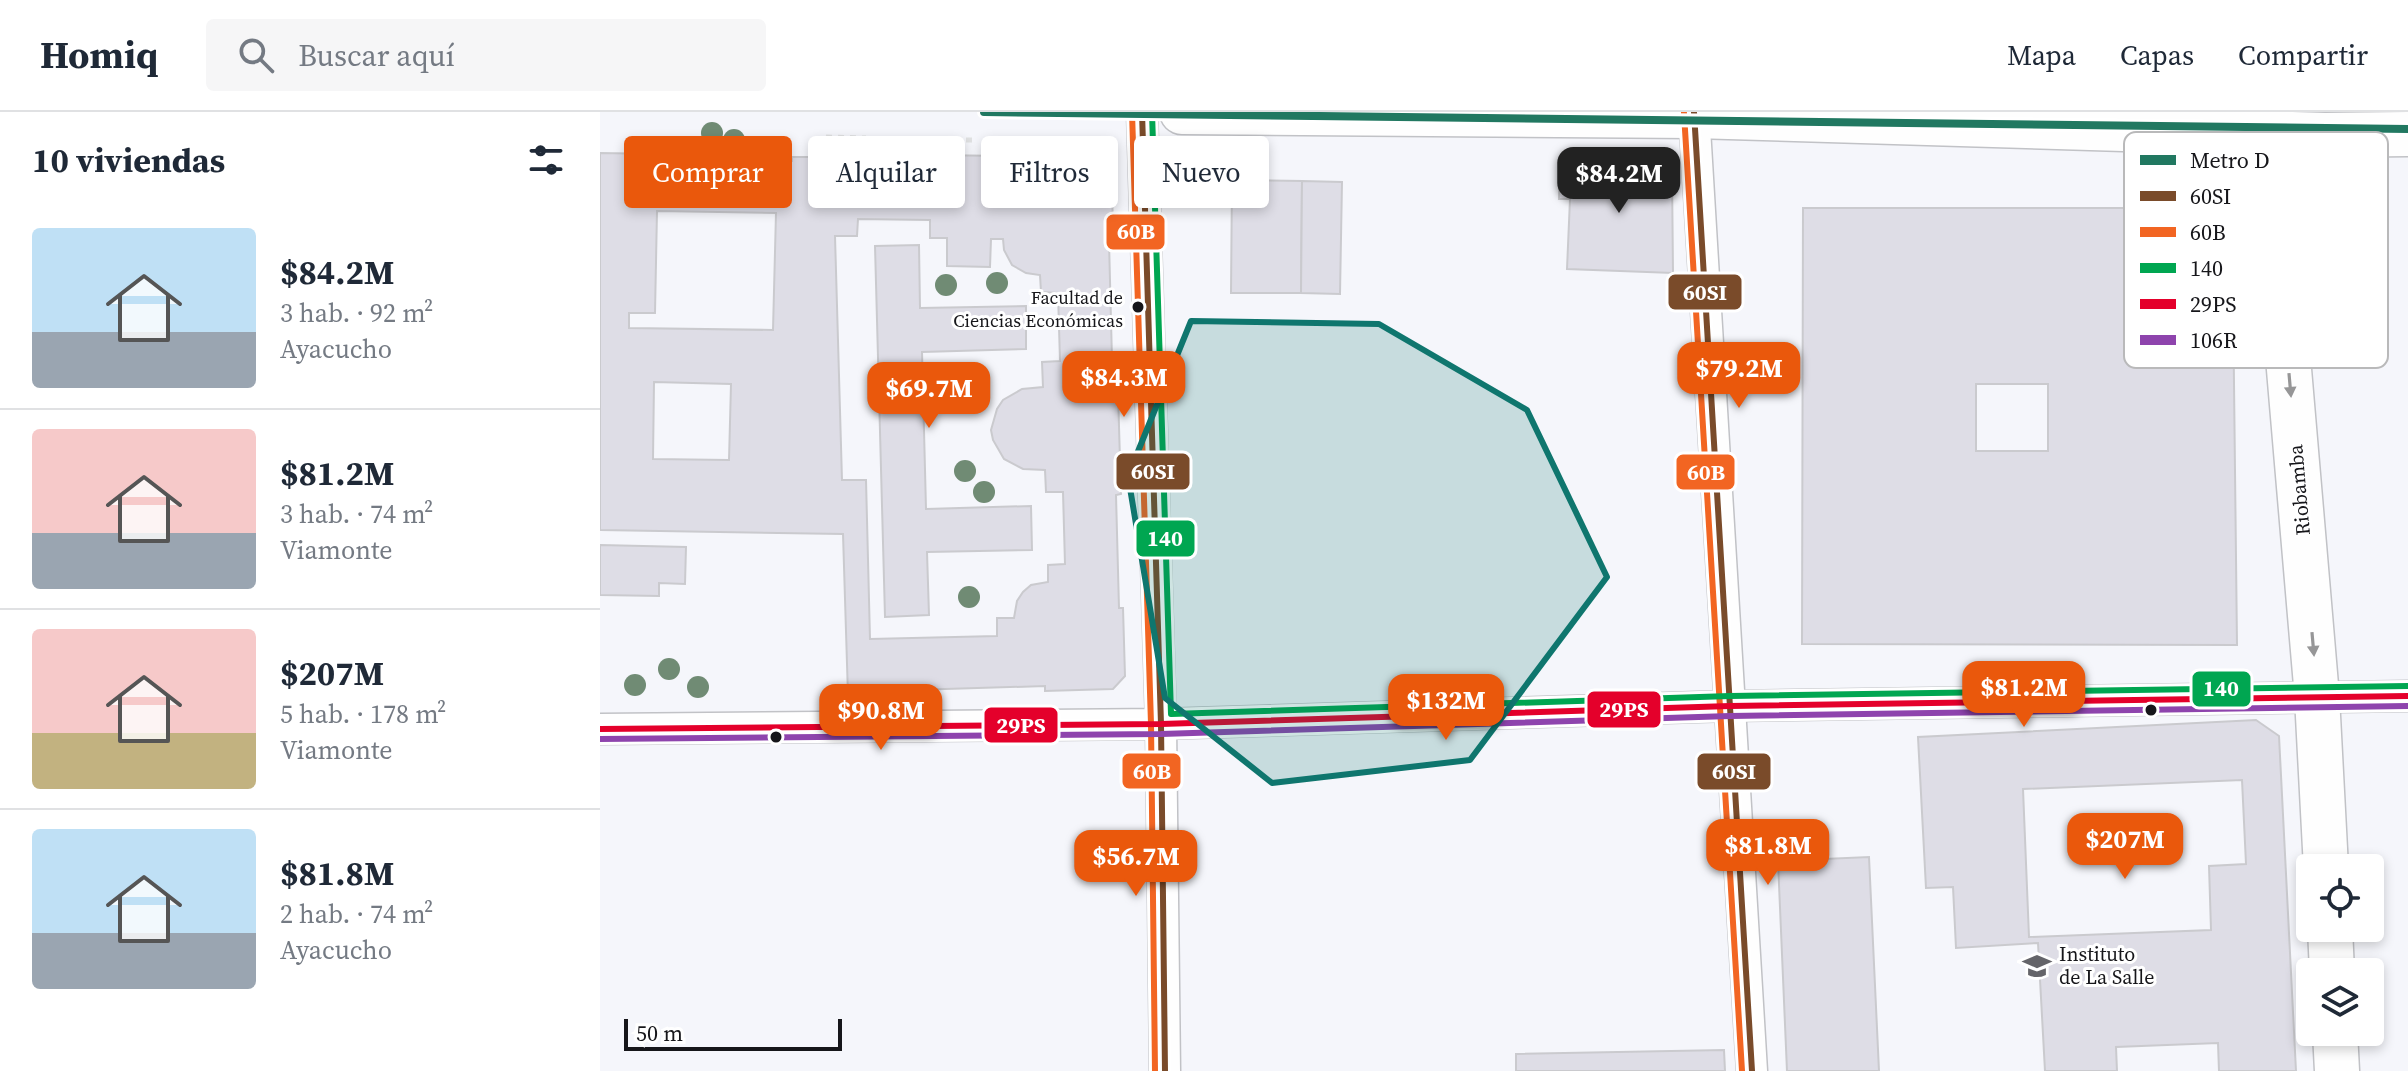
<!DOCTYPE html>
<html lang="es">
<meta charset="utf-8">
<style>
:root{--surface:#fff;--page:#f6f6f7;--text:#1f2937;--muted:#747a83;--line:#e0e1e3;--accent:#ea580c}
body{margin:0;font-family:"Source Serif 4",serif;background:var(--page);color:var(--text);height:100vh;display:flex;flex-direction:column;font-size:30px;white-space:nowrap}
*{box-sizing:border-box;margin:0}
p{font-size:26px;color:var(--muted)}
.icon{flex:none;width:44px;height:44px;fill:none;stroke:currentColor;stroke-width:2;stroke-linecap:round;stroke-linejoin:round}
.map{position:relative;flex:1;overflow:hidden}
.details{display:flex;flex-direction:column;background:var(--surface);width:600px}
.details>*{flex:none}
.top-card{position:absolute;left:24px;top:24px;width:760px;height:72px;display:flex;gap:16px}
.fabs{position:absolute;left:1696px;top:742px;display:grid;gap:16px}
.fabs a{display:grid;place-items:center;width:88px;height:88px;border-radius:8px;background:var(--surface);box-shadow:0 4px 12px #0003;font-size:40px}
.scale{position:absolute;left:24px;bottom:20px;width:218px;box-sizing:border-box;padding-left:8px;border:4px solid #16161a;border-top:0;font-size:22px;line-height:28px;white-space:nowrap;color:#16161a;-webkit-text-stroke:6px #fff;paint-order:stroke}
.price{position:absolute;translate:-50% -68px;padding:0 18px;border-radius:16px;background:var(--accent);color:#fff;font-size:26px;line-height:52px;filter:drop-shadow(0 2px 4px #0008)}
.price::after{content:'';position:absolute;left:50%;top:48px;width:24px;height:18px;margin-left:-12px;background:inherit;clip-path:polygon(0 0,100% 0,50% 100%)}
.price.selected{background:#222;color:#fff}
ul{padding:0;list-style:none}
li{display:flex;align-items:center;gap:24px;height:200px;padding:0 32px}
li+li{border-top:2px solid var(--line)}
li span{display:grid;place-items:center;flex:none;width:224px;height:160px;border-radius:8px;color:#555}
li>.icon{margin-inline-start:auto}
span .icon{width:96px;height:96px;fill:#fffc;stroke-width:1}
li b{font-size:34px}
h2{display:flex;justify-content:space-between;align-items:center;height:96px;padding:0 32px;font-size:34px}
.pill{padding:0 28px;border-radius:8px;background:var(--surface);box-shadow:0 4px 12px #0003;font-size:28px;line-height:72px}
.pill.selected{background:var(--accent);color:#fff}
header{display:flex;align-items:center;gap:48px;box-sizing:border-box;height:112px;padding:0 40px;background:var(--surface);border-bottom:2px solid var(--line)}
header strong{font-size:38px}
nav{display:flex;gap:44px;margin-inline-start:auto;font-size:28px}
.search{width:560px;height:72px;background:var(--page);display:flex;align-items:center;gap:20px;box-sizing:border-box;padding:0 28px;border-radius:8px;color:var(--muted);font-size:30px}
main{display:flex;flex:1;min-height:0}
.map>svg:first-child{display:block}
</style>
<header>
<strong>Homiq</strong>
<div class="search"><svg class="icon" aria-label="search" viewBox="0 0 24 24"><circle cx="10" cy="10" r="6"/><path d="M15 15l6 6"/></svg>Buscar aquí</div>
<nav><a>Mapa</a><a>Capas</a><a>Compartir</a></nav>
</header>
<main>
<section class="details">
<h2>10 viviendas<svg class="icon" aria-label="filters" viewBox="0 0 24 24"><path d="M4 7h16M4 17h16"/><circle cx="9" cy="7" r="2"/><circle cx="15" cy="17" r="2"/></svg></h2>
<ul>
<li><span style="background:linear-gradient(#bfe0f5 65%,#9aa5b1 0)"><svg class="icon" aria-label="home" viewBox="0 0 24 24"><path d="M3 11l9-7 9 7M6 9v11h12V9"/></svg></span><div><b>$84.2M</b><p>3 hab. · 92 m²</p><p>Ayacucho</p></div></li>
<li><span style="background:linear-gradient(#f6c9c9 65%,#9aa5b1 0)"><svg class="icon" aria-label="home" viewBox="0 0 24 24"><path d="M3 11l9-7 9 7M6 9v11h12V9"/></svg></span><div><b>$81.2M</b><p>3 hab. · 74 m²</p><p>Viamonte</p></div></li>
<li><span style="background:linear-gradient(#f6c9c9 65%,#c2b280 0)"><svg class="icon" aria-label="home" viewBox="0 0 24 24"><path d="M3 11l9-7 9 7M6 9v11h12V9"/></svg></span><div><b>$207M</b><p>5 hab. · 178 m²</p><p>Viamonte</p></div></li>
<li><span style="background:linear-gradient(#bfe0f5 65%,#9aa5b1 0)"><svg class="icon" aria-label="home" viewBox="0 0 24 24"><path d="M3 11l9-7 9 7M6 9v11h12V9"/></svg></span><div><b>$81.8M</b><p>2 hab. · 74 m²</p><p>Ayacucho</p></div></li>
</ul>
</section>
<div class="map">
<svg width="1808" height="959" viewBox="0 0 1808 959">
<rect width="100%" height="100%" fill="#f5f6fb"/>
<g fill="#dedde6" stroke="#cacace" stroke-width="2" fill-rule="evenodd">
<path d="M0,41L177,44V49H192V45H220V49L332,52V43L406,44L405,53L468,54V50L498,51L512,64L513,129H509L512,248L517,247L521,382L516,383L519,496H523L525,564L513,577L445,579V574L313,578V582L248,584L243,422L0,418ZM57,99L176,101L173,218L29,216V201H55ZM258,107L330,108V126H347V154L390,155L391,127H403L404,138L412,153L426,161L440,163L441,180L458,181L460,249L442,250L443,275L422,277L403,288L397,297L391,318L393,328L404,347L423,357L445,358L446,380H463L465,452L448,453V470L431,473L423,480L417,489L414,506H397V524L270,527L266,368H242L235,124H257ZM54,270L131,272L129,348L53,347Z"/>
<polygon points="960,47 1058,48 1063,51 1072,62 1073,161 967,157 970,87 959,87"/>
<polygon points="632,68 702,69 701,181 631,181"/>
<polygon points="702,69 742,70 740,182 701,181"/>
<path d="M1203,96H1632L1637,533L1202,532ZM1376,272H1448V339H1376Z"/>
<polygon points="319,133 320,196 426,194 426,237 322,240 326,397 431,394 432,438 327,440 329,503 285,505 275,134"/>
<polygon points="0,433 86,435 85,472 59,471 59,484 0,483"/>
<path d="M1656,608L1679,624L1696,959H1619L1618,931L1516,935L1517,959H1445L1438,831L1356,836L1353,775L1326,776L1318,625ZM1642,668L1646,752L1609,754L1611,818L1429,825L1423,677Z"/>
<polygon points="1269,745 1279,959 1187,959 1178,749"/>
<polygon points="1124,938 1125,959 916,959 916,942"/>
</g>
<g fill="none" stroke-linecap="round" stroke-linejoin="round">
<defs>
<g id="street">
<polyline points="542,0 561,612 565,959"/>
<polyline points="1094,0 1152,959"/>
<polyline points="0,617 561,612 1130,594 1808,584"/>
</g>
<g id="secondary">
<polyline points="1667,0 1717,585 1726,756"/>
<polyline points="1730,816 1732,860"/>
<polyline points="1735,920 1737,959"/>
</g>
<polyline id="primary" points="582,0 1094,4 1725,23 1808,22"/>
</defs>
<use href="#street" stroke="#c1c2c6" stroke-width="33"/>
<use href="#secondary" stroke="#c1c2c6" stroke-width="47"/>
<use href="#primary" stroke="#c1c2c6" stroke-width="47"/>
<g stroke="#e0e1e2" stroke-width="5" stroke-dasharray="6 6" stroke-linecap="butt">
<polyline points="226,25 266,26"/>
<polyline points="330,28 378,28"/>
</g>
<use href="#street" stroke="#fefefe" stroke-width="30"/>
<use href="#secondary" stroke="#fefefe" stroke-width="44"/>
<use href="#primary" stroke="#fefefe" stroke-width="44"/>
<defs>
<g id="bus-1">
<polyline points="542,0 561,612 565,959"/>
<polyline points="1094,0 1152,959"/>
</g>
<g id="bus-2">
<polyline points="532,0 551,612 555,959"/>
<polyline points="1084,1 1142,959"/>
</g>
<polyline id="bus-3" points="552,0 571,602 1130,584 1808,574"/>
<polyline id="bus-4" points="0,617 561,612 1130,594 1808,584"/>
<polyline id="bus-5" points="0,627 561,622 1130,604 1808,594"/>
</defs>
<use href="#bus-1" stroke="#fff" stroke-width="12"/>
<use href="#bus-2" stroke="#fff" stroke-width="12"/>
<use href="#bus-3" stroke="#fff" stroke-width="12"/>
<use href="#bus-4" stroke="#fff" stroke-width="12"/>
<use href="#bus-5" stroke="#fff" stroke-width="12"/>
<use href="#bus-1" stroke="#7a4b2a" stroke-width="6"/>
<use href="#bus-2" stroke="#f26522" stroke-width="6"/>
<use href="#bus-3" stroke="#00a651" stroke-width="6"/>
<use href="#bus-4" stroke="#e4002b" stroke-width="6"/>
<use href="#bus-5" stroke="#8e44ad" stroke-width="6"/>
<defs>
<polyline id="metro-1" points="384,0 1808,17"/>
</defs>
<use href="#metro-1" stroke="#fff" stroke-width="14"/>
<use href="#metro-1" stroke="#217861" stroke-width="8"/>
</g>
<g fill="#708b74">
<circle cx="112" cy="21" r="11"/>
<circle cx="134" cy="28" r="11"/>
<circle cx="397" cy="171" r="11"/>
<circle cx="346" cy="173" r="11"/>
<circle cx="365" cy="359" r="11"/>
<circle cx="384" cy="380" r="11"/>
<circle cx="369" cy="485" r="11"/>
<circle cx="69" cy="557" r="11"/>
<circle cx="35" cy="573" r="11"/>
<circle cx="98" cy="575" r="11"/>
</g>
<defs><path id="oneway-solid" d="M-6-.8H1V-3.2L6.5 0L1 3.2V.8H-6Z" transform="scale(2)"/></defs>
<g fill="#969697">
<use href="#oneway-solid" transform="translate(1690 273) rotate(85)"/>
<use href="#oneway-solid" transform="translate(1713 532) rotate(85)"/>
</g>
<path fill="#0f766e" fill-opacity="0.2" stroke="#0f766e" stroke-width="6" stroke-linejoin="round" d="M591,209L779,212L927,298L1007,465L870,648L672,671L565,586L528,364Z"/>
<defs>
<symbol id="university-bare" viewBox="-9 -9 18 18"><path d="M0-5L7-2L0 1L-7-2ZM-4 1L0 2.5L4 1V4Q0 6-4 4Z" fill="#646469" stroke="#fff" stroke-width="2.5" paint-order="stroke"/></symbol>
</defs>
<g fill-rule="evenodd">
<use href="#university-bare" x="1417" y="834" width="40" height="40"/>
</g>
<g fill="#16161a" stroke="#fff" stroke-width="3">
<circle cx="538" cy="195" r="7"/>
<circle cx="1551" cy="598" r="7"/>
<circle cx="176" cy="625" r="7"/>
</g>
<g text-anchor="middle" stroke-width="6" stroke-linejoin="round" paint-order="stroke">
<g font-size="18" fill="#16161a" stroke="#fff" text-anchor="end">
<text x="523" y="192">Facultad de<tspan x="523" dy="23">Ciencias Económicas</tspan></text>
</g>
<g font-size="20" fill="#16161a" stroke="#fff">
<text transform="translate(1699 378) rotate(-95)" y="7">Riobamba</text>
</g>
<g font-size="20" fill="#16161a" stroke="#fff" text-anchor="start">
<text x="1459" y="849">Instituto<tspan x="1459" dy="23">de La Salle</tspan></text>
</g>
</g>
<rect x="1524" y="20" width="264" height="236" rx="12" fill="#fff" stroke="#b9b9ba" stroke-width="2"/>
<rect x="1540" y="43" width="36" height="10" fill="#217861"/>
<rect x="1540" y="79" width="36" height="10" fill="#7a4b2a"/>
<rect x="1540" y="115" width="36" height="10" fill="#f26522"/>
<rect x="1540" y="151" width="36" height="10" fill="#00a651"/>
<rect x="1540" y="187" width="36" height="10" fill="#e4002b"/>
<rect x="1540" y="223" width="36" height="10" fill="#8e44ad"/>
<g font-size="22" fill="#16161a">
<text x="1590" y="56">Metro D</text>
<text x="1590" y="92">60SI</text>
<text x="1590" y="128">60B</text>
<text x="1590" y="164">140</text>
<text x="1590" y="200">29PS</text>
<text x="1590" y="236">106R</text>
</g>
<g stroke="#fff" stroke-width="3">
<rect x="505" y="101" width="61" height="38" rx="8" fill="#f26522"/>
<rect x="1067" y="161" width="76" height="38" rx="8" fill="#7a4b2a"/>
<rect x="515" y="340" width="76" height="39" rx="8" fill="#7a4b2a"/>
<rect x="1075" y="341" width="61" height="38" rx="8" fill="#f26522"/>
<rect x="535" y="407" width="61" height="39" rx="8" fill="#00a651"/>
<rect x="1591" y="558" width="61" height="38" rx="8" fill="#00a651"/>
<rect x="986" y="578" width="76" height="39" rx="8" fill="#e4002b"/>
<rect x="383" y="594" width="76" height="38" rx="8" fill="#e4002b"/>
<rect x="521" y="640" width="61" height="38" rx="8" fill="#f26522"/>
<rect x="1096" y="640" width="76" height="39" rx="8" fill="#7a4b2a"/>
</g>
<g font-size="22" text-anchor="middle" font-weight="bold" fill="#fff">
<text x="536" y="127">60B</text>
<text x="1105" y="188">60SI</text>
<text x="553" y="367">60SI</text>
<text x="1106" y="368">60B</text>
<text x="565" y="434">140</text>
<text x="1621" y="584">140</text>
<text x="1024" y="605">29PS</text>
<text x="421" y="621">29PS</text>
<text x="552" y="667">60B</text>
<text x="1134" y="667">60SI</text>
</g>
</svg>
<div class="fabs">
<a><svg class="icon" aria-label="locate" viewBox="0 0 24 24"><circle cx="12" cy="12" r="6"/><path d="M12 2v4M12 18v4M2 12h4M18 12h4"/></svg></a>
<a><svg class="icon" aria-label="layers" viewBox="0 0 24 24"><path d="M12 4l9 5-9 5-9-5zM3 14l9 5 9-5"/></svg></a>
</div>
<div class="scale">50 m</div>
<b class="price selected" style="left:1019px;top:103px">$84.2M</b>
<b class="price" style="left:1139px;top:298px">$79.2M</b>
<b class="price" style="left:524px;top:307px">$84.3M</b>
<b class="price" style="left:329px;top:318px">$69.7M</b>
<b class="price" style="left:1424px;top:617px">$81.2M</b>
<b class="price" style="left:846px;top:630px">$132M</b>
<b class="price" style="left:281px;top:640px">$90.8M</b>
<b class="price" style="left:1525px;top:769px">$207M</b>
<b class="price" style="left:1168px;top:775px">$81.8M</b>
<b class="price" style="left:536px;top:786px">$56.7M</b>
<div class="top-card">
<a class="pill selected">Comprar</a>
<a class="pill">Alquilar</a>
<a class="pill">Filtros</a>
<a class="pill">Nuevo</a>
</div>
</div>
</main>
